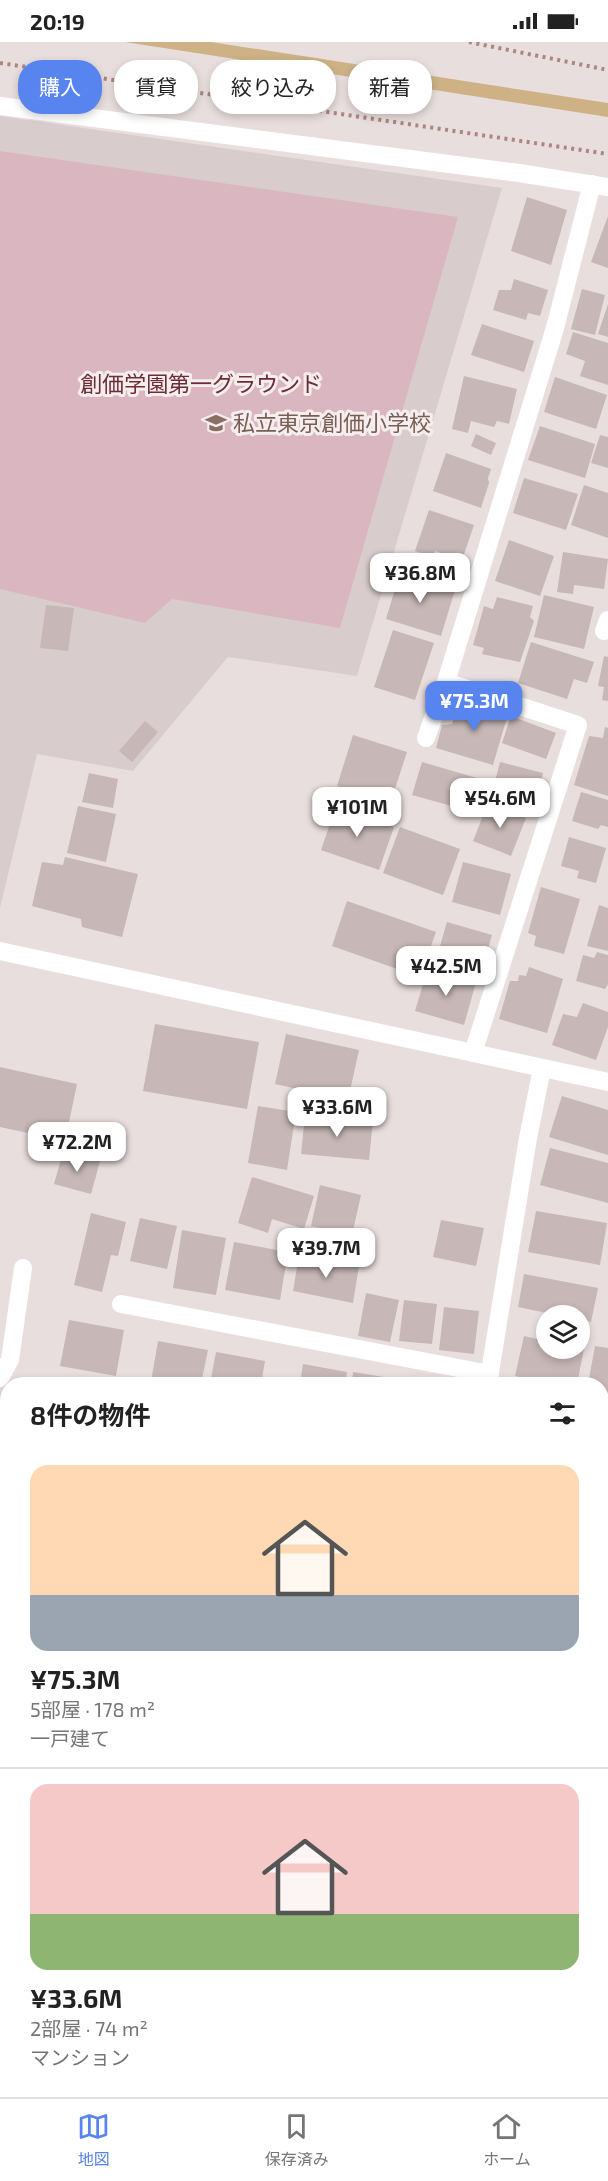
<!DOCTYPE html>
<html lang="ja">
<meta charset="utf-8">
<style>
:root{--surface:#fff;--page:#f2f2f2;--text:#222;--muted:#767676;--line:#e0e0e0;--accent:#5784ee}
body{margin:0;font-family:"Exo 2","Noto Sans JP",sans-serif;background:var(--page);color:var(--text);height:100vh;display:flex;flex-direction:column;font-size:22px;white-space:nowrap}
*{box-sizing:border-box;margin:0}
p{font-size:20px;color:var(--muted)}
.icon{flex:none;width:33px;height:33px;fill:none;stroke:currentColor;stroke-width:2;stroke-linecap:round;stroke-linejoin:round}
.map{position:relative;flex:1;overflow:hidden}
.sheet{position:absolute;left:0px;top:1335px;width:609px;height:720px;display:flex;flex-direction:column;background:var(--surface);border-radius:24px 24px 0 0;box-shadow:0 3px 9px #0003}
.sheet>*{flex:none}
.top-card{position:absolute;left:18px;top:18px;width:573px;height:54px;display:flex;gap:12px}
.controls{position:absolute;left:536px;top:1263px;display:grid;gap:12px}
.controls a{display:grid;place-items:center;width:54px;height:54px;border-radius:50%;background:var(--surface);box-shadow:0 3px 9px #0003;font-size:30px}
.price{position:absolute;translate:-50% -51px;padding:0 14px;border-radius:12px;background:#fff;color:#222;font-size:20px;line-height:39px;filter:drop-shadow(0 2px 3px #0008)}
.price::after{content:'';position:absolute;left:50%;top:36px;width:18px;height:14px;margin-left:-9px;background:inherit;clip-path:polygon(0 0,100% 0,50% 100%)}
.price.on{background:var(--accent);color:#fff}
ul{padding:0;list-style:none}
li{display:grid;align-content:center;gap:12px;height:318px;padding:0 30px}
li+li{border-top:2px solid var(--line)}
li span{display:grid;place-items:center;height:186px;border-radius:18px;color:#555}
li>.icon{margin-inline-start:auto}
span .icon{width:108px;height:108px;fill:#fffc;stroke-width:1}
li b{font-size:26px}
h2{display:flex;justify-content:space-between;align-items:center;height:72px;padding:0 30px;font-size:26px}
.pill{padding:0 21px;border-radius:24px;background:var(--surface);box-shadow:0 3px 9px #0003;font-size:21px;line-height:54px}
.pill.on{background:var(--accent);color:#fff}
.status{display:flex;justify-content:space-between;align-items:center;height:42px;padding:0 30px;background:var(--surface);direction:ltr}
.status svg{height:16px;fill:currentColor}
.dock{display:flex;justify-content:space-around;align-items:center;height:84px;border-top:2px solid var(--line);background:var(--surface);font-size:16px;color:var(--muted)}
.dock a{display:grid;justify-items:center;gap:3px}
.dock .on{color:var(--accent)}
.map>svg:first-child{display:block}
</style>
<div class="status"><b>20:19</b><svg viewBox="0 0 49 12"><path d="M0 12V9h3v3zM5 12V6h3v6zM10 12V3h3v9zM15 12V0h3v12zM26 1h20v11H26zM47 4h2v5h-2z"/></svg></div>
<div class="map">
<svg width="608" height="2055" viewBox="0 0 608 2055">
<rect width="100%" height="100%" fill="#e9dede"/>
<polygon fill="#d9cccc" points="0,74 502,146 357,634 228,615 133,729 37,712 0,866"/>
<polygon fill="#dab7c0" points="0,109 458,175 340,586 172,557 145,581 0,547"/>
<polygon fill="#ceb286" points="125,0 211,0 608,61 608,75"/>
<g fill="#c7b7b7">
<polygon points="527,155 567,168 551,223 511,209"/>
<polygon points="608,174 608,226 591,220"/>
<polygon points="514,237 548,248 540,274 528,271 526,278 493,268 499,248 511,248"/>
<polygon points="582,247 605,253 595,293 571,287"/>
<polygon points="608,262 608,295 598,292"/>
<polygon points="482,282 534,299 524,330 471,313"/>
<polygon points="573,290 608,301 608,343 580,334 585,319 566,312"/>
<polygon points="464,334 517,347 509,382 497,379 494,385 471,379 468,391 452,387"/>
<polygon points="555,335 607,353 596,387 544,370"/>
<polygon points="540,384 595,402 585,436 528,418"/>
<polygon points="476,392 496,401 491,413 471,404"/>
<polygon points="600,393 608,395 608,426 591,421"/>
<polygon points="446,411 491,427 488,436 489,441 481,466 433,449"/>
<polygon points="524,436 578,452 566,488 513,471"/>
<polygon points="584,443 608,451 608,496 571,483"/>
<polygon points="429,468 474,483 462,518 435,509 433,515 415,509"/>
<polygon points="509,498 554,514 540,554 495,539"/>
<polygon points="563,510 608,517 604,547 574,543 573,552 557,550"/>
<polygon points="400,531 455,548 441,594 386,577"/>
<polygon points="544,553 594,565 584,607 534,595"/>
<polygon points="497,555 533,564 530,575 534,579 520,620 482,612 484,606 473,603 484,564 493,567"/>
<polygon points="46,563 74,566 68,609 40,606"/>
<polygon points="393,588 434,601 415,658 374,645"/>
<polygon points="531,600 594,620 587,641 574,637 567,657 518,641"/>
<polygon points="604,614 608,615 608,659 602,658 604,645 598,644"/>
<polygon points="460,657 508,672 493,723 436,706 442,683 452,682"/>
<polygon points="511,674 556,691 546,717 502,701"/>
<polygon points="145,679 158,690 132,720 119,709"/>
<polygon points="605,685 608,686 608,754 574,743 589,694 603,696"/>
<polygon points="353,693 407,710 390,762 337,744"/>
<polygon points="422,720 487,739 477,771 412,753"/>
<polygon points="500,720 543,731 536,761 492,751"/>
<polygon points="89,731 118,737 113,766 82,760"/>
<polygon points="581,750 608,758 608,785 601,783 598,787 572,779"/>
<polygon points="488,761 526,776 511,814 473,799"/>
<polygon points="78,764 116,772 106,820 67,811"/>
<polygon points="336,764 394,785 379,828 321,808"/>
<polygon points="400,785 460,807 443,853 383,831"/>
<polygon points="569,795 606,806 596,841 577,836 579,829 561,824"/>
<polygon points="65,815 138,832 122,895 82,885 81,877 32,864 42,820 63,823"/>
<polygon points="463,820 511,832 500,873 452,860"/>
<polygon points="541,845 580,857 564,912 534,904 536,894 528,891"/>
<polygon points="347,859 436,890 420,935 332,904"/>
<polygon points="599,863 608,866 608,909 587,904"/>
<polygon points="447,880 492,893 483,924 438,911"/>
<polygon points="597,910 608,913 608,942 605,947 576,939 583,913 594,916"/>
<polygon points="529,925 563,937 547,991 499,977 510,939 518,939 519,933 526,934"/>
<polygon points="428,926 476,940 464,983 415,969"/>
<polygon points="583,961 608,970 608,985 596,1018 552,1003 563,972 577,975"/>
<polygon points="155,982 259,1000 247,1067 143,1049"/>
<polygon points="286,992 359,1008 348,1058 275,1042"/>
<polygon points="0,1025 77,1042 65,1099 0,1085"/>
<polygon points="562,1054 608,1068 608,1113 549,1095"/>
<polygon points="258,1064 296,1070 287,1128 248,1121"/>
<polygon points="305,1073 373,1079 369,1118 301,1112"/>
<polygon points="550,1106 608,1121 608,1161 540,1143"/>
<polygon points="63,1110 100,1119 91,1152 54,1142"/>
<polygon points="252,1135 314,1154 304,1187 272,1177 268,1191 238,1181"/>
<polygon points="320,1143 361,1153 352,1193 311,1184"/>
<polygon points="536,1169 607,1181 600,1223 528,1210"/>
<polygon points="91,1171 126,1180 118,1214 111,1213 102,1250 74,1243"/>
<polygon points="140,1176 177,1184 167,1227 130,1219"/>
<polygon points="441,1178 484,1186 476,1224 433,1215"/>
<polygon points="182,1188 226,1196 216,1253 173,1246"/>
<polygon points="234,1200 288,1210 280,1258 225,1248"/>
<polygon points="299,1213 359,1224 353,1261 293,1249"/>
<polygon points="524,1232 598,1246 591,1280 579,1277 579,1274 561,1274 518,1265"/>
<polygon points="366,1251 399,1258 390,1300 358,1294"/>
<polygon points="404,1258 437,1262 432,1302 399,1299"/>
<polygon points="444,1265 479,1269 474,1312 439,1308"/>
<polygon points="69,1278 124,1288 116,1334 60,1324"/>
<polygon points="524,1294 546,1299 546,1306 584,1307 577,1342 553,1342 515,1334"/>
<polygon points="158,1299 208,1308 201,1342 168,1342 151,1340"/>
<polygon points="595,1304 608,1306 608,1370 602,1369 602,1342 588,1342"/>
<polygon points="216,1310 265,1319 261,1342 210,1342"/>
<polygon points="303,1322 347,1330 345,1342 300,1342"/>
<polygon points="353,1330 384,1335 383,1342 352,1342"/>
<polygon points="62,1337 86,1341 86,1342 61,1342"/>
<polygon points="0,1372 8,1373 8,1416 0,1415"/>
<polygon points="602,1403 608,1405 608,1430 604,1446 602,1446"/>
<polygon points="0,1421 8,1422 8,1452 0,1451"/>
<polygon points="0,1461 8,1462 8,1494 0,1493"/>
<polygon points="0,1508 8,1509 8,1552 0,1551"/>
<polygon points="0,1600 8,1601 6,1647 0,1646"/>
<polygon points="602,1697 608,1698 608,1747 602,1746"/>
<polygon points="206,2048 284,2048 283,2055 205,2055"/>
<polygon points="381,2048 457,2048 455,2055 380,2055"/>
<polygon points="462,2048 559,2048 558,2055 461,2055"/>
</g>
<g fill="none" stroke-linecap="round" stroke-linejoin="round">
<g stroke="#ac857f" stroke-width="4" stroke-dasharray="3 4.5" stroke-linecap="butt">
<polyline points="469,0 608,28"/>
<polyline points="0,21 608,112"/>
</g>
<g stroke="#fff" stroke-width="18">
<polyline points="0,64 519,131 608,145"/>
<polyline points="604,589 608,578"/>
<polyline points="426,696 446,640"/>
<polyline points="0,909 608,1040"/>
<polyline points="473,1011 578,683 446,640 555,286 592,142"/>
<polyline points="121,1262 490,1332"/>
<polyline points="0,1336 10,1318 23,1226"/>
<polyline points="488,1342 528,1096 542,1026"/>
<polyline points="602,1495 608,1496"/>
<polyline points="602,1604 608,1575"/>
<polyline points="364,2055 366,2048"/>
</g>
</g>
<defs>
<symbol id="school-bare" viewBox="-9 -9 18 18"><path d="M0-5L7-2L0 1L-7-2ZM-4 1L0 2.5L4 1V4Q0 6-4 4Z" fill="#8d6e63" stroke="#f6eeee" stroke-width="2.5" paint-order="stroke"/></symbol>
</defs>
<g fill-rule="evenodd">
<use href="#school-bare" x="201" y="366" width="30" height="30"/>
</g>
<g text-anchor="middle" stroke-width="6" stroke-linejoin="round" paint-order="stroke">
<g font-size="22" fill="#6e2c36" stroke="#f6eeee">
<text x="201" y="350">創価学園第一グラウンド</text>
</g>
<g font-size="22" fill="#785e54" stroke="#f6eeee" text-anchor="start">
<text x="233" y="389">私立東京創価小学校</text>
</g>
</g>
</svg>
<div class="controls">
<a><svg class="icon" aria-label="layers" viewBox="0 0 24 24"><path d="M12 4l9 5-9 5-9-5zM3 14l9 5 9-5"/></svg></a>
</div>
<b class="price" style="left:420px;top:562px">¥36.8M</b>
<b class="price on" style="left:474px;top:690px">¥75.3M</b>
<b class="price" style="left:500px;top:787px">¥54.6M</b>
<b class="price" style="left:357px;top:796px">¥101M</b>
<b class="price" style="left:446px;top:955px">¥42.5M</b>
<b class="price" style="left:337px;top:1096px">¥33.6M</b>
<b class="price" style="left:77px;top:1131px">¥72.2M</b>
<b class="price" style="left:326px;top:1237px">¥39.7M</b>
<div class="top-card">
<a class="pill on">購入</a>
<a class="pill">賃貸</a>
<a class="pill">絞り込み</a>
<a class="pill">新着</a>
</div>
<section class="sheet">
<h2>8件の物件<svg class="icon" aria-label="filters" viewBox="0 0 24 24"><path d="M4 7h16M4 17h16"/><circle cx="9" cy="7" r="2"/><circle cx="15" cy="17" r="2"/></svg></h2>
<ul>
<li><span style="background:linear-gradient(#ffd9b3 70%,#9aa5b1 0)"><svg class="icon" aria-label="home" viewBox="0 0 24 24"><path d="M3 11l9-7 9 7M6 9v11h12V9"/></svg></span><div><b>¥75.3M</b><p>5部屋 · 178 m²</p><p>一戸建て</p></div></li>
<li><span style="background:linear-gradient(#f6c9c9 70%,#8fb573 0)"><svg class="icon" aria-label="home" viewBox="0 0 24 24"><path d="M3 11l9-7 9 7M6 9v11h12V9"/></svg></span><div><b>¥33.6M</b><p>2部屋 · 74 m²</p><p>マンション</p></div></li>
</ul>
</section>
</div>
<nav class="dock">
<a class="on"><svg class="icon" aria-label="map" viewBox="0 0 24 24"><path d="M3 6l6-2 6 2 6-2v14l-6 2-6-2-6 2zM9 4v14M15 6v14"/></svg>地図</a>
<a><svg class="icon" aria-label="saved" viewBox="0 0 24 24"><path d="M7 4h10v16l-5-4-5 4z"/></svg>保存済み</a>
<a><svg class="icon" aria-label="home" viewBox="0 0 24 24"><path d="M3 11l9-7 9 7M6 9v11h12V9"/></svg>ホーム</a>
</nav>
